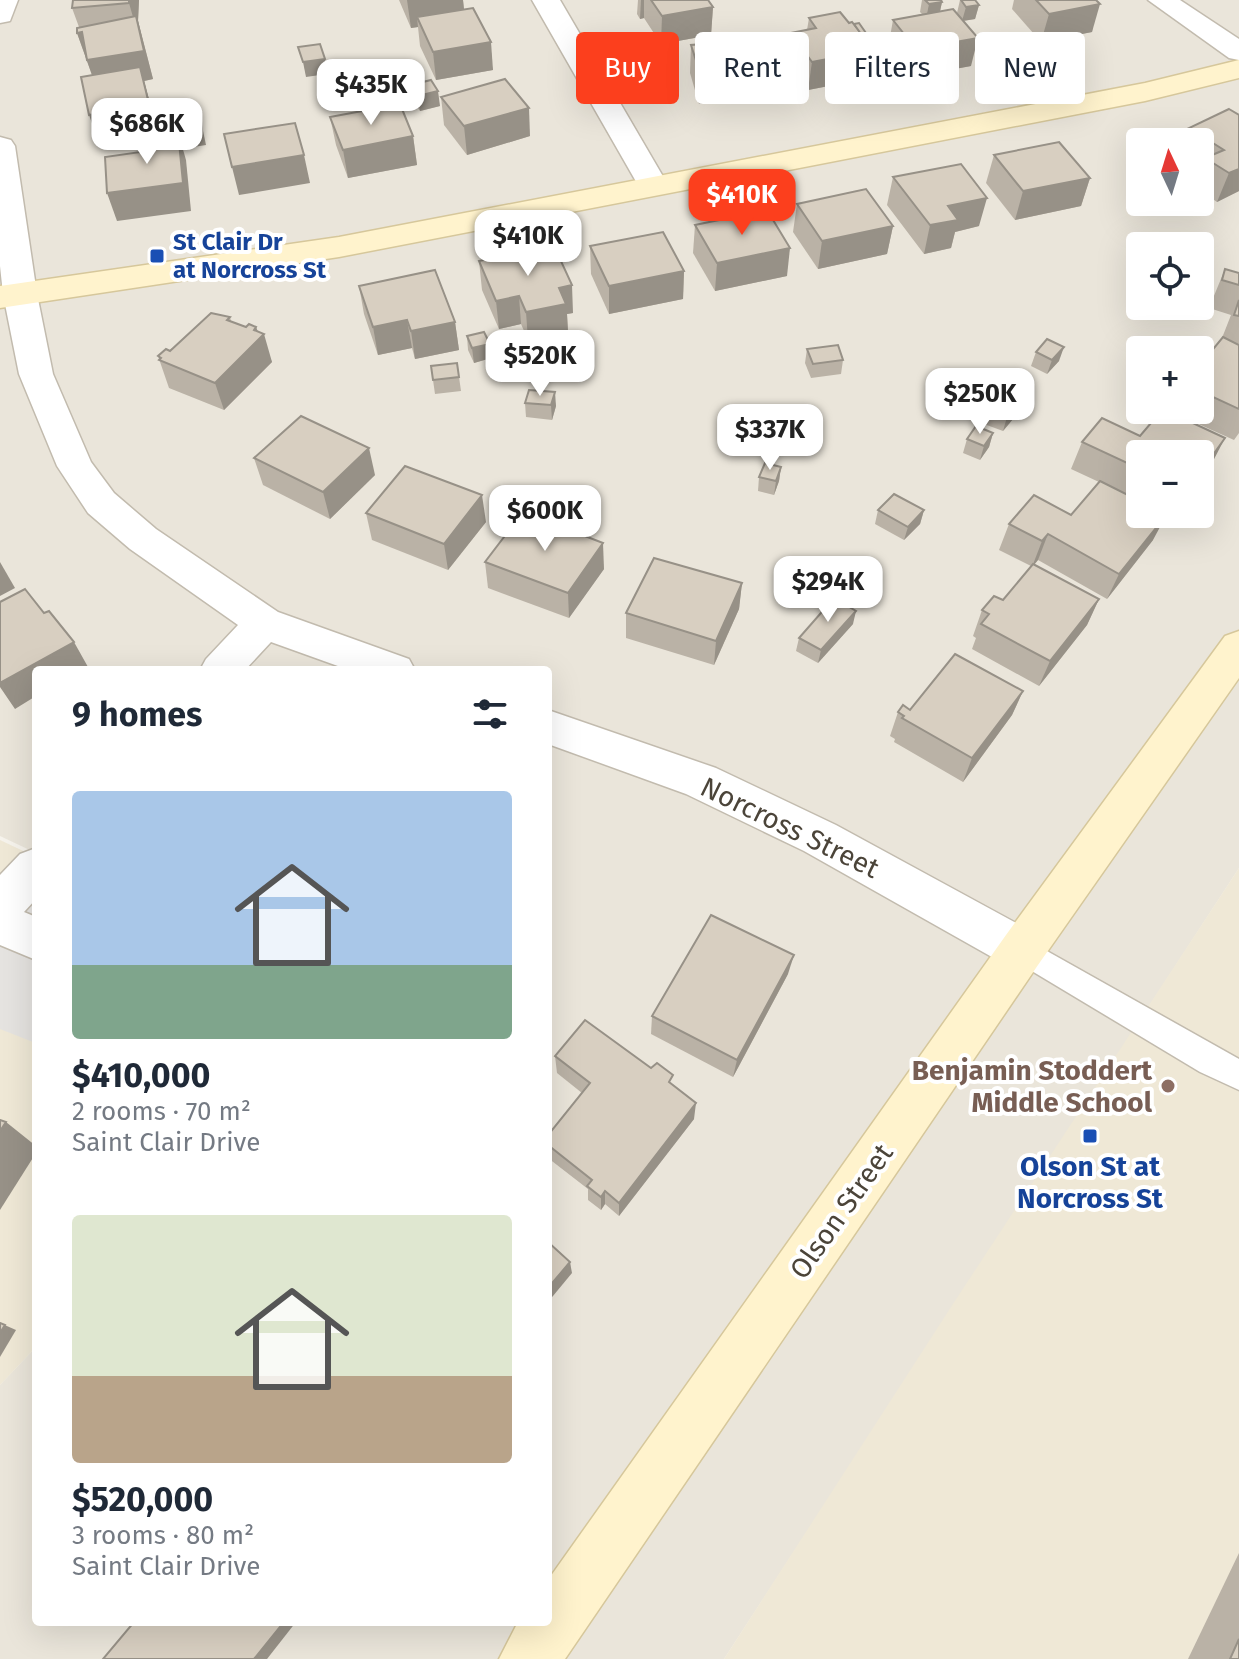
<!DOCTYPE html>
<meta charset="utf-8">
<style>
:root{--surface:#fff;--page:#f6f6f7;--text:#1f2937;--muted:#747a83;--accent:#fc3f1d}
body{margin:0;font-family:"Fira Sans",sans-serif;background:var(--page);color:var(--text);height:100vh;display:flex;flex-direction:column;font-size:30px;white-space:nowrap}
*{box-sizing:border-box;margin:0}
p{font-size:26px;color:var(--muted)}
.icon{flex:none;width:44px;height:44px;fill:none;stroke:currentColor;stroke-width:2;stroke-linecap:round;stroke-linejoin:round}
.map{position:relative;flex:1;overflow:hidden}
.details{position:absolute;left:32px;top:666px;width:520px;height:960px;display:flex;flex-direction:column;background:var(--surface);border-radius:8px;box-shadow:0 8px 32px #0002}
.details>*{flex:none}
.top-card{position:absolute;left:576px;top:32px;width:542px;height:72px;display:flex;gap:16px}
.needle{width:52px;rotate:356deg}
.fabs{position:absolute;left:1126px;top:128px;display:grid;gap:16px}
.fabs a{display:grid;place-items:center;width:88px;height:88px;border-radius:8px;background:var(--surface);box-shadow:0 8px 32px #0002;font-size:40px}
.price{position:absolute;translate:-50% -68px;padding:0 18px;border-radius:16px;background:#fff;color:#222;font-size:26px;line-height:52px;filter:drop-shadow(0 2px 4px #0008)}
.price::after{content:'';position:absolute;left:50%;top:48px;width:24px;height:18px;margin-left:-12px;background:inherit;clip-path:polygon(0 0,100% 0,50% 100%)}
.price.selected{background:var(--accent);color:#fff}
ul{padding:0;list-style:none}
li{display:grid;align-content:center;gap:16px;height:424px;padding:0 40px}
li span{display:grid;place-items:center;height:248px;border-radius:8px;color:#555}
li>.icon{margin-inline-start:auto}
span .icon{width:144px;height:144px;fill:#fffc;stroke-width:1}
li b{font-size:34px}
h2{display:flex;justify-content:space-between;align-items:center;height:96px;padding:0 40px;font-size:34px}
.pill{padding:0 28px;border-radius:8px;background:var(--surface);box-shadow:0 8px 32px #0002;font-size:28px;line-height:72px}
.pill.selected{background:var(--accent);color:#fff}
.map>svg:first-child{display:block}
</style>
<div class="map">
<svg width="1239" height="1659" viewBox="0 0 1239 1659">
<rect width="100%" height="100%" fill="#f6f3ec"/>
<path fill="#eae5da" fill-rule="evenodd" d="M0,0H1239V868L724,1659H0V1385L36,1347V1622H548V670H36V853L0,836ZM1140,142H1200V202H1140ZM1140,246H1200V306H1140ZM1140,350H1200V410H1140ZM1140,454H1200V514H1140Z"/>
<g fill="#efe8d6">
<polygon points="0,840 36,857 36,1347 0,1385"/>
<polygon points="1239,868 1239,1659 724,1659 953,1304"/>
</g>
<polygon fill="#e5e3e0" points="0,872 36,890 36,1041 33,1042 0,1029"/>
<g fill="none" stroke-linecap="round" stroke-linejoin="round">
<defs>
<polygon id="lane" points="1022,937 1239,1059 1239,1090 1200,1072 1012,959 1007,950 1012,941"/>
<g id="street">
<polygon points="0,0 18,0 10,21 0,23"/>
<polygon points="532,0 560,0 668,185 664,192 653,194 642,192 638,185"/>
<polygon points="1148,0 1180,0 1239,39 1239,60 1229,58"/>
<polygon points="0,137 11,140 15,146 37,294 53,374 91,462 114,493 156,529 278,612 409,659 415,670 349,670 271,642 245,670 200,670 206,659 238,625 130,549 88,513 57,466 19,374 3,294 0,266"/>
<polygon points="548,710 716,768 836,825 1038,935 1045,950 1038,965 1022,971 1006,965 804,851 686,794 548,744"/>
<polygon points="36,848 36,899 24,912 36,917 36,960 0,945 0,875 20,854"/>
</g>
<g id="secondary">
<polygon points="1239,60 1239,78 1145,101 339,257 0,308 0,286 339,237 1145,83"/>
<polygon points="1239,631 1239,678 1038,965 565,1659 499,1659 518,1622 548,1622 548,1580 1006,935 1225,636"/>
</g>
</defs>
<use href="#lane" stroke="#c2bbae" stroke-width="3"/>
<use href="#street" stroke="#c2bbae" stroke-width="3"/>
<use href="#secondary" stroke="#d6c79b" stroke-width="3"/>
<use href="#lane" fill="#fff" fill-rule="evenodd"/>
<use href="#street" fill="#fff" fill-rule="evenodd"/>
<use href="#secondary" fill="#fff3cd" fill-rule="evenodd"/>
</g>
<g fill="#bab2a6">
<polygon points="139,0 138,21 153,79 144,81 158,133 99,143 92,75 77,33 79,27 72,8"/>
<polygon points="399,0 463,0 464,10 493,70 436,80 420,46 418,27 411,28"/>
<polygon points="638,0 708,0 713,7 711,35 661,44 644,18 640,19 637,14"/>
<polygon points="922,0 941,0 942,2 940,11 957,13 960,0 975,0 979,5 975,19 963,21 971,66 911,77 888,48 893,20 922,14 920,12"/>
<polygon points="1014,0 1096,0 1092,32 1041,42 1012,9"/>
<polygon points="809,18 849,23 866,33 866,39 874,50 870,78 808,90 788,61 791,33 807,30"/>
<polygon points="691,45 768,70 765,99 699,104 690,73"/>
<polygon points="411,85 440,106 420,111 413,100"/>
<polygon points="441,97 530,136 467,155 444,125"/>
<polygon points="1239,115 1239,191 1217,202 1200,190 1200,142 1184,142 1189,128"/>
<polygon points="330,117 413,136 417,165 348,178 336,145"/>
<polygon points="994,155 1090,178 1081,206 1015,220 986,183"/>
<polygon points="893,177 979,226 955,232 951,248 924,254 887,205"/>
<polygon points="1134,184 1140,185 1140,202 1159,202 1156,211 1131,210 1128,199"/>
<polygon points="797,204 893,226 887,254 818,269 793,232"/>
<polygon points="695,225 787,276 715,291 693,253"/>
<polygon points="590,246 684,271 683,299 609,314 591,274"/>
<polygon points="479,261 573,313 567,314 568,332 528,340 521,324 499,329 482,290"/>
<polygon points="1225,269 1239,273 1239,433 1234,440 1172,412 1172,410 1200,410 1200,365 1222,338 1231,315 1209,308"/>
<polygon points="359,286 455,322 459,350 415,359 412,348 378,355 364,314"/>
<polygon points="230,317 231,321 246,327 256,327 272,362 224,410 169,388 158,356"/>
<polygon points="467,336 491,358 474,363 468,350"/>
<polygon points="807,349 843,360 841,374 811,378 805,363"/>
<polygon points="1036,352 1059,361 1047,374 1031,366"/>
<polygon points="457,363 461,391 435,394 431,366"/>
<polygon points="529,390 556,406 552,420 526,417 525,403"/>
<polygon points="1018,405 1013,419 1003,431 984,424 989,410"/>
<polygon points="993,433 989,447 980,460 963,453 967,439"/>
<polygon points="1140,436 1211,465 1140,454 1140,514 1153,540 1107,599 1038,560 1034,565 1099,599 1087,625 1039,686 972,649 976,638 973,636 982,610 1003,600 1031,566 999,550 1009,524 1071,515 1099,482 1071,469 1082,442"/>
<polygon points="254,458 375,475 330,519 263,485"/>
<polygon points="781,467 779,481 774,495 758,491 759,477"/>
<polygon points="878,510 924,510 920,524 904,540 875,524"/>
<polygon points="366,513 486,522 448,570 372,540"/>
<polygon points="485,562 604,569 569,618 488,588"/>
<polygon points="742,583 739,609 714,665 626,638 626,613"/>
<polygon points="853,624 818,663 796,651 799,638"/>
<polygon points="1023,691 1012,715 963,782 894,742 895,739 890,736 898,712"/>
<polygon points="788,974 733,1077 651,1034 652,1016"/>
<polygon points="555,1056 672,1085 694,1119 619,1216 605,1204 601,1210 588,1200 588,1189 548,1158 548,1135 582,1093 557,1073"/>
<polygon points="1239,1553 1239,1659 1188,1659"/>
</g>
<g fill="#979187">
<polygon points="129,0 139,0 138,21 153,79 144,81 158,133 99,143 89,115 97,89 77,33 137,31 129,3"/>
<polygon points="407,0 463,0 465,19 417,17 418,27 411,28"/>
<polygon points="641,0 644,0 644,18 640,19"/>
<polygon points="942,2 939,16 926,19 929,4"/>
<polygon points="1100,4 1092,32 1041,42 1049,14"/>
<polygon points="979,5 975,19 962,21 966,7"/>
<polygon points="713,7 711,35 661,44 662,16"/>
<polygon points="978,38 971,66 911,77 916,49"/>
<polygon points="491,42 493,70 436,80 433,52"/>
<polygon points="874,50 870,78 808,90 812,62"/>
<polygon points="325,59 327,74 306,77 303,62"/>
<polygon points="438,91 440,106 420,111 418,96"/>
<polygon points="529,108 530,136 467,155 464,126"/>
<polygon points="201,121 206,145 187,148 183,133"/>
<polygon points="178,132 186,160 191,211 117,221 107,193"/>
<polygon points="413,136 417,165 348,178 343,150"/>
<polygon points="304,155 310,183 239,195 232,167"/>
<polygon points="1239,169 1239,191 1217,202 1229,173"/>
<polygon points="1090,178 1081,206 1015,220 1023,191"/>
<polygon points="987,198 979,226 955,232 951,248 924,254 930,225 948,206"/>
<polygon points="893,226 887,254 818,269 822,241"/>
<polygon points="790,248 787,276 715,291 717,263"/>
<polygon points="684,271 683,299 609,314 609,286"/>
<polygon points="572,285 573,313 567,314 568,332 528,340 526,312 559,288"/>
<polygon points="519,296 521,324 499,329 496,301"/>
<polygon points="407,320 412,348 378,355 373,327"/>
<polygon points="455,322 459,350 415,359 411,331"/>
<polygon points="256,327 260,339 264,334 272,362 224,410 215,383"/>
<polygon points="490,344 491,358 474,363 472,348"/>
<polygon points="1064,347 1059,361 1047,374 1052,360"/>
<polygon points="555,392 556,406 552,420 551,405"/>
<polygon points="1018,405 1013,419 1003,431 1007,417"/>
<polygon points="993,433 989,447 980,460 984,446"/>
<polygon points="1225,438 1211,465 1200,480 1200,473"/>
<polygon points="369,448 375,475 330,519 323,492"/>
<polygon points="781,467 779,481 774,495 776,481"/>
<polygon points="482,495 486,522 448,570 444,544"/>
<polygon points="924,510 920,524 904,540 908,527"/>
<polygon points="1167,514 1153,540 1107,599 1119,574"/>
<polygon points="1048,534 1038,560 1032,567 1042,541"/>
<polygon points="603,543 604,569 569,618 568,593"/>
<polygon points="0,562 15,588 0,596"/>
<polygon points="742,583 739,609 714,665 716,641"/>
<polygon points="1099,599 1087,625 1039,686 1050,661"/>
<polygon points="856,611 853,624 818,663 821,650"/>
<polygon points="74,642 88,667 83,670 36,670 36,696 15,709 0,687 0,683"/>
<polygon points="1023,691 1012,715 963,782 972,758"/>
<polygon points="794,955 788,974 733,1077 737,1060"/>
<polygon points="696,1103 694,1119 619,1216 619,1203"/>
<polygon points="6,1122 36,1146 36,1153 0,1210 0,1131"/>
<polygon points="605,1191 605,1204 601,1210 601,1197"/>
<polygon points="570,1262 572,1273 548,1302 548,1288"/>
<polygon points="0,1323 16,1330 0,1357"/>
<polygon points="284,1622 296,1622 267,1659 254,1659"/>
</g>
<g fill="#d8cfc1" stroke="#979187" stroke-width="2">
<polygon points="73,0 129,0 129,3 72,8"/>
<polygon points="651,0 708,0 713,7 662,16"/>
<polygon points="925,0 941,0 942,2 929,4"/>
<polygon points="961,0 975,0 979,5 966,7"/>
<polygon points="1036,0 1096,0 1100,4 1049,14"/>
<polygon points="473,8 491,42 433,52 417,17"/>
<polygon points="953,9 978,38 916,49 893,20"/>
<polygon points="840,12 849,23 852,22 874,50 812,62 791,33 816,28 809,18"/>
<polygon points="136,16 144,51 87,60 82,32 77,33 77,28"/>
<polygon points="859,23 866,33 861,34 854,24"/>
<polygon points="757,40 768,70 701,76 691,45"/>
<polygon points="320,44 325,59 303,62 298,47"/>
<polygon points="140,67 149,104 89,115 81,77"/>
<polygon points="505,79 529,108 464,126 441,97"/>
<polygon points="431,80 438,91 418,96 411,85"/>
<polygon points="400,104 413,136 343,150 330,117"/>
<polygon points="1229,109 1239,115 1239,169 1229,173 1205,158 1224,150 1189,128"/>
<polygon points="201,121 202,130 183,133 182,124"/>
<polygon points="295,123 304,155 232,167 224,134"/>
<polygon points="178,132 183,183 107,193 105,157 148,151 147,136"/>
<polygon points="1059,142 1090,178 1023,191 994,155"/>
<polygon points="961,164 987,198 948,206 958,220 930,225 893,177"/>
<polygon points="1134,184 1140,185 1140,195 1136,195"/>
<polygon points="866,189 893,226 822,241 797,204"/>
<polygon points="767,210 790,248 717,263 695,225"/>
<polygon points="663,232 684,271 609,286 590,246"/>
<polygon points="554,246 572,285 559,288 566,304 526,312 519,296 496,301 479,261"/>
<polygon points="1225,269 1239,273 1239,285 1222,280"/>
<polygon points="435,270 455,322 411,331 407,320 373,327 359,286"/>
<polygon points="1239,300 1239,316 1234,315"/>
<polygon points="211,313 230,317 227,320 246,327 249,324 256,327 254,330 264,334 215,383 159,360 161,358 158,356 166,349 170,351"/>
<polygon points="484,332 490,344 472,348 467,336"/>
<polygon points="1223,337 1239,345 1239,409 1200,391 1200,365"/>
<polygon points="1047,339 1064,347 1052,360 1036,352"/>
<polygon points="838,345 843,360 813,364 807,349"/>
<polygon points="457,363 459,377 433,380 431,366"/>
<polygon points="529,390 555,392 551,405 525,403"/>
<polygon points="1000,397 1018,405 1007,417 989,410"/>
<polygon points="1162,410 1165,410 1225,438 1200,473 1200,454 1140,454 1140,469 1082,442 1102,418 1140,436"/>
<polygon points="301,416 369,448 323,492 254,458"/>
<polygon points="976,426 993,433 984,446 967,439"/>
<polygon points="765,463 781,467 776,481 759,477"/>
<polygon points="405,466 482,495 444,544 366,513"/>
<polygon points="1100,481 1140,501 1140,514 1167,514 1119,574 1048,534 1042,541 1009,524 1034,495 1071,515"/>
<polygon points="894,494 924,510 908,527 878,510"/>
<polygon points="523,512 603,543 568,593 485,562"/>
<polygon points="654,558 742,583 716,641 626,613"/>
<polygon points="1033,564 1099,599 1050,661 981,624 989,614 982,610 994,596 1003,600"/>
<polygon points="25,589 44,613 49,611 74,642 0,683 0,602"/>
<polygon points="834,598 856,611 821,650 799,638"/>
<polygon points="955,654 1023,691 972,758 902,718 904,716 898,712 903,705 910,710"/>
<polygon points="711,915 794,955 737,1060 652,1016"/>
<polygon points="585,1020 651,1068 657,1063 673,1075 669,1082 696,1103 619,1203 605,1191 601,1197 587,1186 592,1180 548,1145 548,1135 590,1083 555,1056"/>
<polygon points="0,1120 6,1122 0,1131"/>
<polygon points="548,1242 570,1262 548,1288"/>
<polygon points="0,1323 5,1325 0,1333"/>
<polygon points="134,1622 284,1622 254,1659 103,1659"/>
<polygon points="1239,1639 1239,1659 1230,1659"/>
</g>
<g fill="#1a4fb4" stroke="#fff" stroke-width="3">
<rect x="149" y="248" width="16" height="16" rx="4"/>
<rect x="1082" y="1128" width="16" height="16" rx="4"/>
</g>
<circle fill="#8d6e63" stroke="#fff" stroke-width="3" cx="1168" cy="1086" r="8"/>
<g text-anchor="middle" stroke-width="8" stroke-linejoin="round" paint-order="stroke">
<g font-size="24" font-weight="bold" fill="#164399" stroke="#fff" text-anchor="start">
<text x="173" y="250">St Clair Dr<tspan x="173" dy="28">at Norcross St</tspan></text>
</g>
<g font-size="28" fill="#4b4439" stroke="#fff">
<text transform="translate(790 827) rotate(26)" y="10">Norcross Street</text>
<text transform="translate(841 1211) rotate(-55)" y="10">Olson Street</text>
</g>
<g font-size="28" font-weight="bold" fill="#785e54" stroke="#fff" text-anchor="end">
<text x="1152" y="1080">Benjamin Stoddert<tspan x="1152" dy="32">Middle School</tspan></text>
</g>
<g font-size="28" font-weight="bold" fill="#164399" stroke="#fff">
<text x="1090" y="1176">Olson St at<tspan x="1090" dy="32">Norcross St</tspan></text>
</g>
</g>
</svg>
<div class="fabs">
<a><svg class="needle" viewBox="-14 -14 28 28"><path d="M0-13l5 13h-10z" fill="#e53935"/><path d="M0 13l5-13h-10z" fill="#747a83"/></svg></a>
<a><svg class="icon" aria-label="locate" viewBox="0 0 24 24"><circle cx="12" cy="12" r="6"/><path d="M12 2v4M12 18v4M2 12h4M18 12h4"/></svg></a>
<a>+</a>
<a>−</a>
</div>
<b class="price" style="left:371px;top:127px">$435K</b>
<b class="price" style="left:147px;top:166px">$686K</b>
<b class="price selected" style="left:742px;top:237px">$410K</b>
<b class="price" style="left:528px;top:278px">$410K</b>
<b class="price" style="left:540px;top:398px">$520K</b>
<b class="price" style="left:980px;top:436px">$250K</b>
<b class="price" style="left:770px;top:472px">$337K</b>
<b class="price" style="left:545px;top:553px">$600K</b>
<b class="price" style="left:828px;top:624px">$294K</b>
<div class="top-card">
<a class="pill selected">Buy</a>
<a class="pill">Rent</a>
<a class="pill">Filters</a>
<a class="pill">New</a>
</div>
<section class="details">
<h2>9 homes<svg class="icon" aria-label="filters" viewBox="0 0 24 24"><path d="M4 7h16M4 17h16"/><circle cx="9" cy="7" r="2"/><circle cx="15" cy="17" r="2"/></svg></h2>
<ul>
<li><span style="background:linear-gradient(#a9c7e8 70%,#7fa58c 0)"><svg class="icon" aria-label="home" viewBox="0 0 24 24"><path d="M3 11l9-7 9 7M6 9v11h12V9"/></svg></span><div><b>$410,000</b><p>2 rooms · 70 m²</p><p>Saint Clair Drive</p></div></li>
<li><span style="background:linear-gradient(#dfe7d0 65%,#b9a48a 0)"><svg class="icon" aria-label="home" viewBox="0 0 24 24"><path d="M3 11l9-7 9 7M6 9v11h12V9"/></svg></span><div><b>$520,000</b><p>3 rooms · 80 m²</p><p>Saint Clair Drive</p></div></li>
</ul>
</section>
</div>
